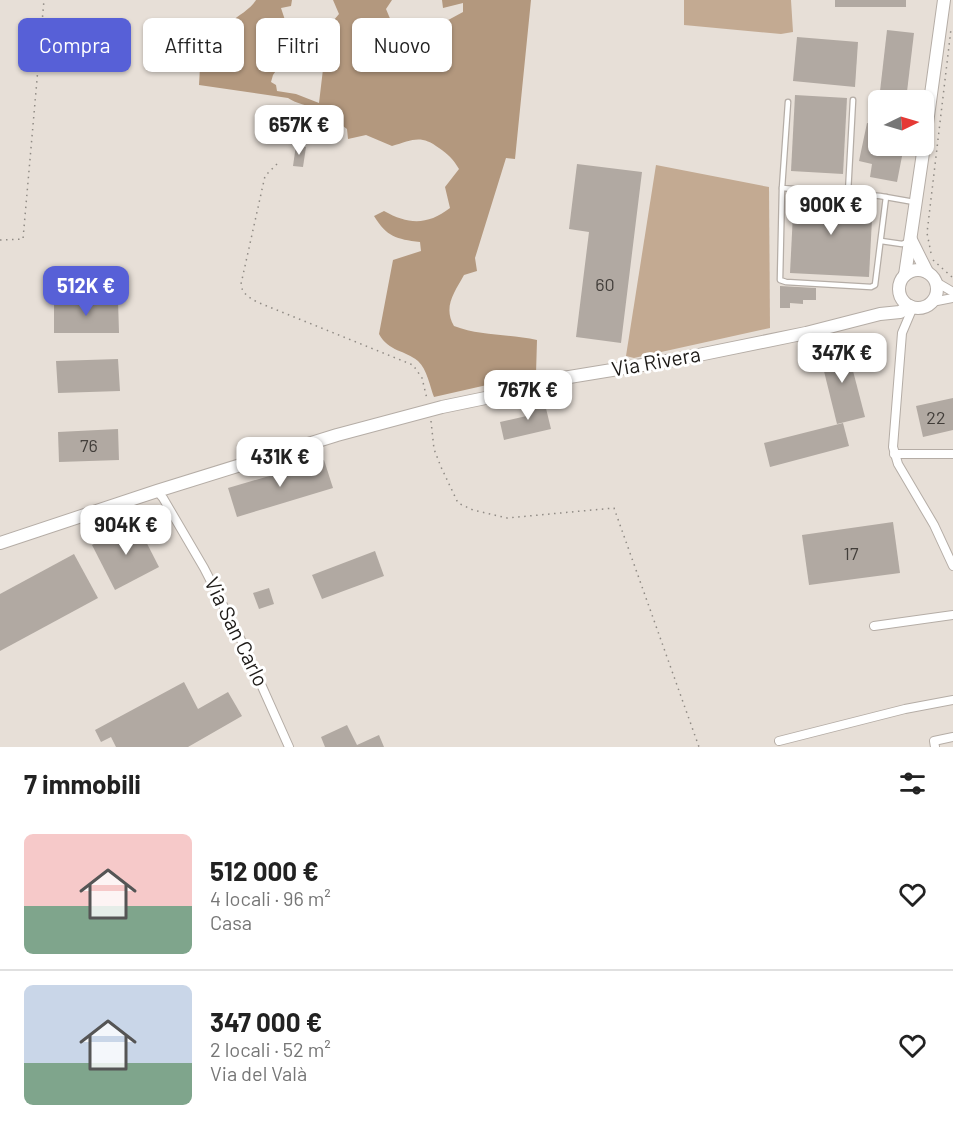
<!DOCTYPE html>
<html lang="it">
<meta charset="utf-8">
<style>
:root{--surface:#fff;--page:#f6f6f6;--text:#222;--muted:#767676;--line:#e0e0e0;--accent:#5760d7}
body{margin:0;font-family:Barlow,sans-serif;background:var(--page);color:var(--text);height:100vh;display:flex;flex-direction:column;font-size:22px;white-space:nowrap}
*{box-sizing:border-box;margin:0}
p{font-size:20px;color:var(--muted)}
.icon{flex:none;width:33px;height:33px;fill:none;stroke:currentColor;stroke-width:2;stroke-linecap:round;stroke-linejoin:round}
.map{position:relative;height:747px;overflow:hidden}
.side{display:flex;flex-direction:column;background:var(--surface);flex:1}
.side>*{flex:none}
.banner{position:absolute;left:18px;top:18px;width:600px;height:54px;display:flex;gap:12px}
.needle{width:39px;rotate:85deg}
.fabs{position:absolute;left:868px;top:90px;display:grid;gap:12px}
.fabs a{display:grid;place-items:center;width:66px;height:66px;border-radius:9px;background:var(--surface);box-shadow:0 2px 4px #0004;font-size:30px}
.price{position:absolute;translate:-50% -51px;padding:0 14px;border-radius:12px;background:#fff;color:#222;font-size:20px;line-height:39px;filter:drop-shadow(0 2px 3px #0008)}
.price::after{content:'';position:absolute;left:50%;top:36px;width:18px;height:14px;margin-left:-9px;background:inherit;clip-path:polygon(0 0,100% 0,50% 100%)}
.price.selected{background:var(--accent);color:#fff}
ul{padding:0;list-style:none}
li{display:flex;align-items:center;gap:18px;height:150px;padding:0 24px}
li+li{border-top:2px solid var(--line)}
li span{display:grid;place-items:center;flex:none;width:168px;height:120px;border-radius:9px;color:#555}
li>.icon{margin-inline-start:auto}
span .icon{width:72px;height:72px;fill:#fffc;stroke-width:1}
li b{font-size:26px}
h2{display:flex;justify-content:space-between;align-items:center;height:72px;padding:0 24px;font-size:26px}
.chip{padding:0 21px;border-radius:9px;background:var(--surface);box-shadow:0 2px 4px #0004;font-size:21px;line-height:54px}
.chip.selected{background:var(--accent);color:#fff}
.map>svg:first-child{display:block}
</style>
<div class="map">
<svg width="953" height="747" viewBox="0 0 953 747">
<rect width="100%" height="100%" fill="#e7dfd7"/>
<g fill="#c3aa92">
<polygon points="684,0 791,0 793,32 781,34 684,25"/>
<polygon points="656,165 769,187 770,328 634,358 626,356"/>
</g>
<path fill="#b3987e" d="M256,0H292L291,6L281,8L285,20C266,45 277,40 280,65L273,75L271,82L276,85L277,91L296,94L319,103L328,27L339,14L333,0H392L386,9L394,28L420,23L439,25L463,12V3L443,8L442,0H531L515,159L506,158L475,258L477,271L464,275C454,293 443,307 454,326C480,336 509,334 537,340L536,374L434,397C430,387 427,369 418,361C405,350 389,352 379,334L393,260L421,251L420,242C396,239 387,237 374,216L384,211C409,225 428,225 450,208L445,187L459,169C453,159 448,154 439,148C421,134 412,140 392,146L366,135L348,139L347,129C337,122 327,114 316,109C307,105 297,104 288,98L199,85L202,31L211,33L216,25L229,24C238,15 250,10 256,0Z"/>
<g fill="#b1a9a2">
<rect x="835" y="0" width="71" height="7"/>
<polygon points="887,30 914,33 906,100 879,100"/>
<polygon points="296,37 318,40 316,52 294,49"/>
<polygon points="797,37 858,42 855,87 793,81"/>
<polygon points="795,95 847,98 843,174 791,171"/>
<polygon points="867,123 879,125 879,146 904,146 897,182 870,177 872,164 859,161"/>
<polygon points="296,145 306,147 303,167 293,166"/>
<polygon points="577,164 642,172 621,343 576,337 589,232 569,229"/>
<polygon points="794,194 873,200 869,277 790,273"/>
<polygon points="780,286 816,288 816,300 803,300 803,304 790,303 790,308 780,308"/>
<polygon points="54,300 118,300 119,333 54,333"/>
<polygon points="846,344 865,417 837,424 819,351"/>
<polygon points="118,359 120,391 58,393 56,361"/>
<polygon points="543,396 551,429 504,440 500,422 531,415 527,399"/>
<polygon points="953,398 953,430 923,437 916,406"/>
<polygon points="843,423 849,446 770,467 764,443"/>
<polygon points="118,429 119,460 59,462 58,432"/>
<polygon points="324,460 333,488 237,517 228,488"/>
<polygon points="136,522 159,567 115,590 92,545"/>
<polygon points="893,522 900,573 809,585 802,535"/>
<polygon points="375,551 384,576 322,599 312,575"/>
<polygon points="74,554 98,598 0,651 0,594"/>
<polygon points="269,588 274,604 259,609 253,593"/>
<polygon points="184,682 198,709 228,692 242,716 188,747 116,747 111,737 101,742 95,730"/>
<polygon points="347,725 357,745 379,735 384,747 325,747 321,737"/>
</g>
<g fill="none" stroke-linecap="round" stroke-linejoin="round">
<defs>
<g id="lane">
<polyline points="788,102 782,188 880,196 914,202"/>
<polyline points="782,188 780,280 786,282 871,287 875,285 886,197"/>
<polyline points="848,193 853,100"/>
<polyline points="881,241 902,244 909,241"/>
</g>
<g id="street">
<polyline points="936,282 953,292"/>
<polyline points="932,302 953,298"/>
<polyline points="913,307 902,333 893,447 898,464 934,525 953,566"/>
<polyline points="894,454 953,454"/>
<polyline points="157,491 163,498 204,568 243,644 289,747"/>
<polyline points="874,626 953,615"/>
<polyline points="779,741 905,709 953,700"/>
<polyline points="935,747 934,741 953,737"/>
</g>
<g id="secondary">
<polyline points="924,145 944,0"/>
<polyline points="911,240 927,272"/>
<circle cx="918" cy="289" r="19"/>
<polyline points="905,275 924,146"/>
<polyline points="0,543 157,491 337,435 442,407 500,395 551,380 679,359 806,333 880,314 900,312 910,306"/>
</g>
</defs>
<use href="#lane" stroke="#b5ada6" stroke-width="7"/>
<use href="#street" stroke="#b5ada6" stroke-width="10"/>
<use href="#secondary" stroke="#b5ada6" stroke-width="14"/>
<g stroke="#908b85" stroke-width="1.5" stroke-dasharray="1.5 4.5" stroke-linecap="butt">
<path d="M277,164L265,176L241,284C242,294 249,297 257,302L413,365L422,378L427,399"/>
<polyline points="0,240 23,239 44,0"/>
<polyline points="931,253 927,233 951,29"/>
<polyline points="933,260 953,278"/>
<polyline points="431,421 434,449 441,467 458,503 473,510 507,518 614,508 699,747"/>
</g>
<use href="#lane" stroke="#fff" stroke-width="4.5"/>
<use href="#street" stroke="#fff" stroke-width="8"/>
<use href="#secondary" stroke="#fff" stroke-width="12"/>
</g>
<g text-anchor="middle" stroke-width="6" stroke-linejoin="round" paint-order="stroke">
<g font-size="18" fill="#423e3a">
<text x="605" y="291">60</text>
<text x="936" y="424">22</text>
<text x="89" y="452">76</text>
<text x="851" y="560">17</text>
</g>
<g font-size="21" fill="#1d1a17" stroke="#fff">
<text transform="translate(656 362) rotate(-10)" y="7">Via Rivera</text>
<text transform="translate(236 632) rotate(64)" y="7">Via San Carlo</text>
</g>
</g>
</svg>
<div class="fabs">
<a><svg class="needle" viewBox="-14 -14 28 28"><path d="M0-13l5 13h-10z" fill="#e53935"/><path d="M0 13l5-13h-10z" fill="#767676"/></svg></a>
</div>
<b class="price" style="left:299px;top:156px">657K €</b>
<b class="price" style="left:831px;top:236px">900K €</b>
<b class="price selected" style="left:86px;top:317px">512K €</b>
<b class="price" style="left:842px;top:384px">347K €</b>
<b class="price" style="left:528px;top:421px">767K €</b>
<b class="price" style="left:280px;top:488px">431K €</b>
<b class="price" style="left:126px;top:556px">904K €</b>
<div class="banner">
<a class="chip selected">Compra</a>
<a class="chip">Affitta</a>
<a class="chip">Filtri</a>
<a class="chip">Nuovo</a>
</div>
</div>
<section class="side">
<h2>7 immobili<svg class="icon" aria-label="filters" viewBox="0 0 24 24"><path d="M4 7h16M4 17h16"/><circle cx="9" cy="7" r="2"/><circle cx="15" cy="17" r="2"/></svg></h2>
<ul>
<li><span style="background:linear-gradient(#f6c9c9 60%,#7fa58c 0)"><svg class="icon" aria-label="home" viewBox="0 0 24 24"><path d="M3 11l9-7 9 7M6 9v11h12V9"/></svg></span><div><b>512 000 €</b><p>4 locali · 96 m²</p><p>Casa</p></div><svg class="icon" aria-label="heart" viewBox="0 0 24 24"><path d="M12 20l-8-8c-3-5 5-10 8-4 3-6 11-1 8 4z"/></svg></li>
<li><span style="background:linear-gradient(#c9d6e8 65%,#7fa58c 0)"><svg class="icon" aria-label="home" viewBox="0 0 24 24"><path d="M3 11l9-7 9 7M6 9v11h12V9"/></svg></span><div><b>347 000 €</b><p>2 locali · 52 m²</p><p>Via del Valà</p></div><svg class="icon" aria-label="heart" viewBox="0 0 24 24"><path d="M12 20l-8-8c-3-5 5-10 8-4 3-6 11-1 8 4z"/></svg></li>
</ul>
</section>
